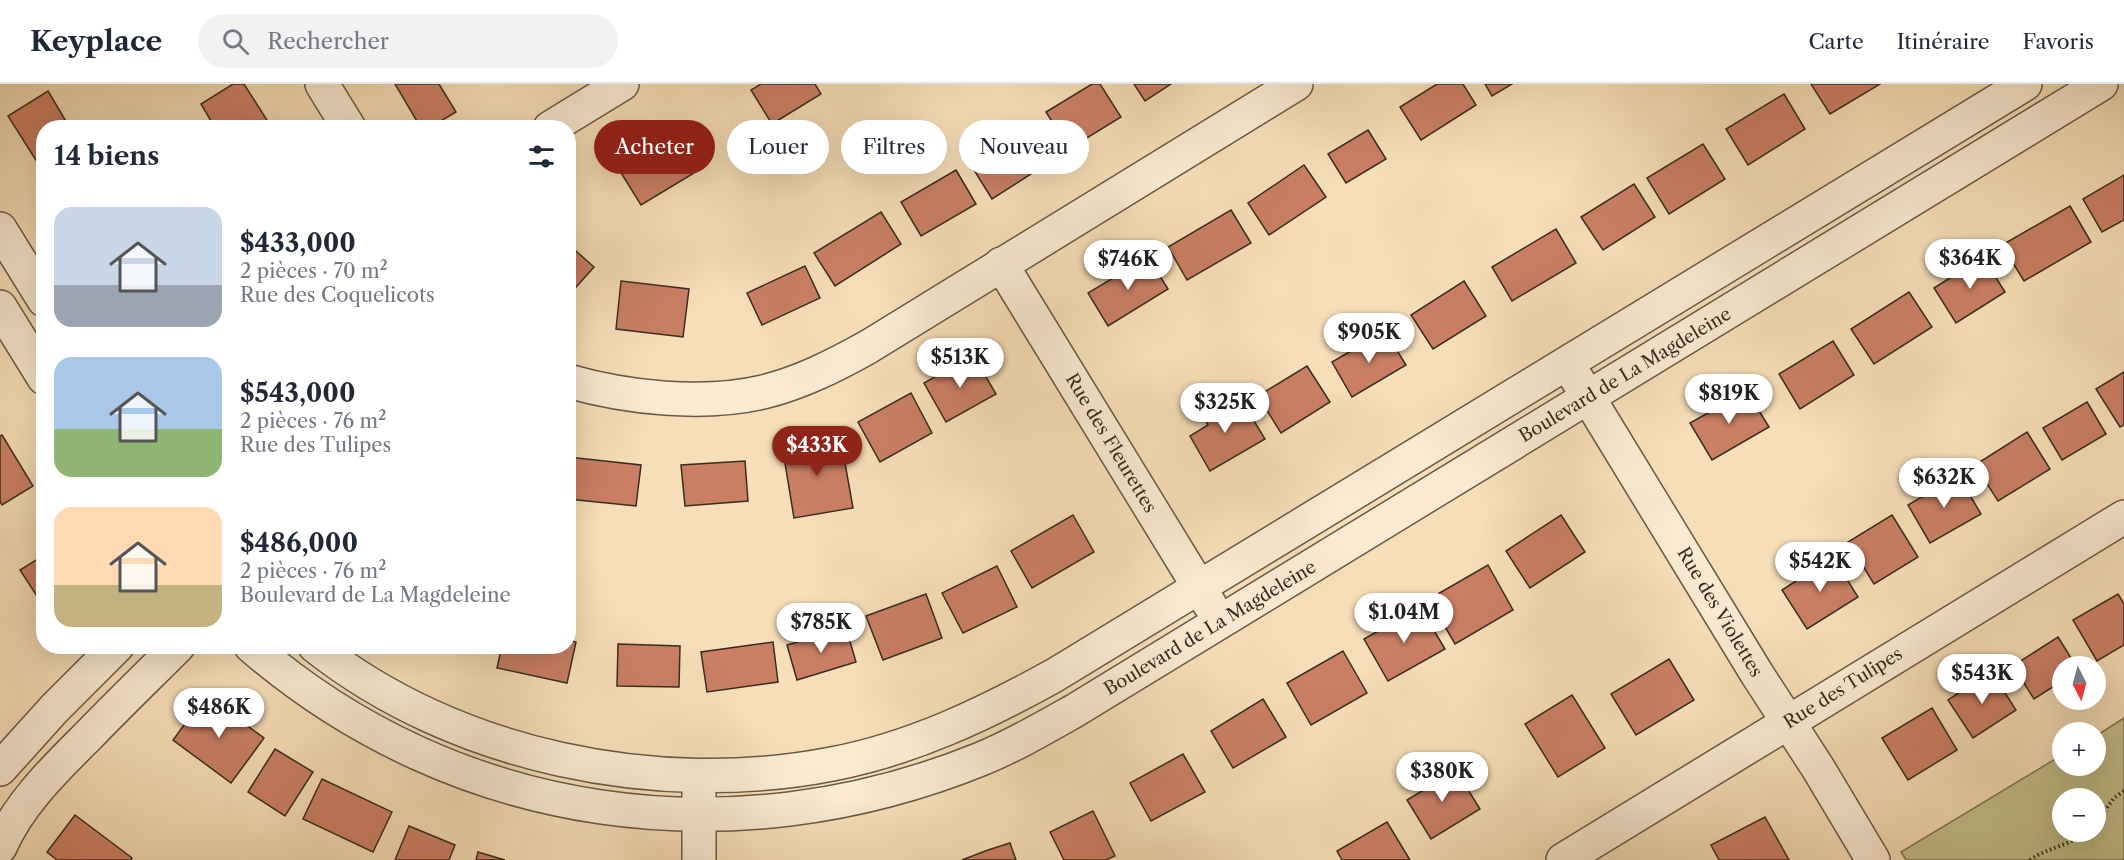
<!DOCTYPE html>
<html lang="fr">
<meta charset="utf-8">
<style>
:root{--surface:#fff;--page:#f2f2f3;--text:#1f2937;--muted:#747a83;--line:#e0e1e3;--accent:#8f2418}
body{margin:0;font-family:"Libre Caslon Text",serif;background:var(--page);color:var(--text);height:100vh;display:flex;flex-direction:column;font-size:22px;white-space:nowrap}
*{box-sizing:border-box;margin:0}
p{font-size:20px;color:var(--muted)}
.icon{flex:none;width:33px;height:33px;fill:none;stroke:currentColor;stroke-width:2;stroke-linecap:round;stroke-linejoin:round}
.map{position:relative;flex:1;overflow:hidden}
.drawer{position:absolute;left:36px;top:36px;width:540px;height:534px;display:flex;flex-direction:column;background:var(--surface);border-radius:24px;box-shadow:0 6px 24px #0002}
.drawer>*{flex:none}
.guide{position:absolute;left:594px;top:36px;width:570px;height:54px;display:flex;gap:12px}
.needle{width:39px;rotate:174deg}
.controls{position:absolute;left:2052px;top:572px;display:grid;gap:12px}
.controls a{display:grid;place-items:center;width:54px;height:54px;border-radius:50%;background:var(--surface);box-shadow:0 6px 24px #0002;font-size:30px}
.price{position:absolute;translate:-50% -51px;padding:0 14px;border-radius:21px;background:#fff;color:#222;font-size:20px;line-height:39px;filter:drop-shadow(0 2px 3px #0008)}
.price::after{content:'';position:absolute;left:50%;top:36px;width:18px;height:14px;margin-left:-9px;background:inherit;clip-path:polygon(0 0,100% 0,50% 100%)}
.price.on{background:var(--accent);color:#fff}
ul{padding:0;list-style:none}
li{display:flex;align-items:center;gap:18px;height:150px;padding:0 18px}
li span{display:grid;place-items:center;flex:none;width:168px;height:120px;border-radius:18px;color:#555}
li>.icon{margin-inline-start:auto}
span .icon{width:72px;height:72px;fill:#fffc;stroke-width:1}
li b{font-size:26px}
h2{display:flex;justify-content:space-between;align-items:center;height:72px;padding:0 18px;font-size:26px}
.tag{padding:0 21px;border-radius:27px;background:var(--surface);box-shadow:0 6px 24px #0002;font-size:21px;line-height:54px}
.tag.on{background:var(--accent);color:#fff}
header{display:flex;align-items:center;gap:36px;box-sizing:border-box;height:84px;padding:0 30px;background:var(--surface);border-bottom:2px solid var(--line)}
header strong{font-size:28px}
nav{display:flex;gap:33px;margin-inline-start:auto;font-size:21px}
.search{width:420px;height:54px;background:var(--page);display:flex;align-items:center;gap:15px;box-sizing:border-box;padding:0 21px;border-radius:33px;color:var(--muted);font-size:22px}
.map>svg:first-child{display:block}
</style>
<header>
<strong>Keyplace</strong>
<div class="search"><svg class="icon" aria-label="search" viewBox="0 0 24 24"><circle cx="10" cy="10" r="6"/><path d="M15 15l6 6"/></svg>Rechercher</div>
<nav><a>Carte</a><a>Itinéraire</a><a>Favoris</a></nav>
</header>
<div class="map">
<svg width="2124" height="776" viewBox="0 0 2124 776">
<rect width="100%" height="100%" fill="#f6deb8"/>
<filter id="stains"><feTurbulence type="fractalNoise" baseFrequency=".00333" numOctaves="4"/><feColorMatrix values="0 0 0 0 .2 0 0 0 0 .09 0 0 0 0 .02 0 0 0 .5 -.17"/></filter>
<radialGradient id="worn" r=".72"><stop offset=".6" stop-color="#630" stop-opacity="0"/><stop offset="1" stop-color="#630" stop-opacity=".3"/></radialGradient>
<path fill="#c3bf8a" stroke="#7e7655" stroke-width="1.5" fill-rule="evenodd" d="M2124,634V776H1906L1901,768L2062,671V681H2096V652ZM2062,714H2096V747H2062Z"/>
<g fill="#ca7f65" stroke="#382c20" stroke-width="1.5">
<polygon points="233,0 244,0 272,44 215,44 201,20"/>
<polygon points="395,0 439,0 456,28 429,44 421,44"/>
<polygon points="761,0 815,0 821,10 772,40 751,6"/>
<polygon points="1092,0 1100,0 1121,33 1069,65 1046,28"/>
<polygon points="1134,0 1171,0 1145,17"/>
<polygon points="1437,0 1463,0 1476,21 1421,56 1400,23"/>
<polygon points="1485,0 1512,0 1492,12"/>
<polygon points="1811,0 1880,0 1830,30"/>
<polygon points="48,7 70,44 44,44 44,89 8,32"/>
<polygon points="1784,10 1805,45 1748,81 1726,45"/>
<polygon points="1025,43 1048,79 992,115 969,78"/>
<polygon points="681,46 704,83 641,121 618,84"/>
<polygon points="1368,46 1386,75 1346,99 1328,70"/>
<polygon points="1703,60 1725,95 1669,130 1647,94"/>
<polygon points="1304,81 1326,113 1269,151 1248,119"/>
<polygon points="956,86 976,120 921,152 901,118"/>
<polygon points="2124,91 2124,136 2102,148 2083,115"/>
<polygon points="1634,100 1655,133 1603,166 1581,133"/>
<polygon points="2070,122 2091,158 2024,197 2002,161"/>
<polygon points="1231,126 1251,159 1187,196 1168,163"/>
<polygon points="881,128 901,160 835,202 814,169"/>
<polygon points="1556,145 1576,179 1512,217 1492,183"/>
<polygon points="568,160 594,183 568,212"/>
<polygon points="1148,173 1168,205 1108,242 1088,209"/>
<polygon points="1983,173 2005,208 1956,239 1934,204"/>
<polygon points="805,182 820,214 762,241 747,209"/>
<polygon points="621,197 689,205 683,253 616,245"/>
<polygon points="1464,197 1486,232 1433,265 1411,231"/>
<polygon points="1909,208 1932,243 1874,280 1851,245"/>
<polygon points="1385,247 1406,281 1352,313 1332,278"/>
<polygon points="1833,257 1854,291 1800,325 1779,290"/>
<polygon points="973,271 996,310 946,338 924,299"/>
<polygon points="1307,282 1330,318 1281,349 1258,312"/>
<polygon points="2124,288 2124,341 2120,343 2096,305"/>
<polygon points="1747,307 1769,343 1712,376 1690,339"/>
<polygon points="911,309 932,349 880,378 858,338"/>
<polygon points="1218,314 1229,331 1245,322 1265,355 1210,387 1190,352 1208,341 1199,326"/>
<polygon points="2087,318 2106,350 2062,376 2043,344"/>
<polygon points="2027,348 2050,385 1998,417 1975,381"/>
<polygon points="2,351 33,402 2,421 0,417 0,352"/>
<polygon points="840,351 853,424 794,434 782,361"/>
<polygon points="568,373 641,381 636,422 568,415"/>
<polygon points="745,377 748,417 685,422 681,381"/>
<polygon points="1958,391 1981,430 1930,459 1908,421"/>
<polygon points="1073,431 1094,468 1032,504 1011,467"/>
<polygon points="1561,431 1585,468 1530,504 1506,467"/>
<polygon points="1892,431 1918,473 1874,500 1848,458"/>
<polygon points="44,471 44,523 20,486"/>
<polygon points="1833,473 1858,513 1807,545 1782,506"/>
<polygon points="1488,481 1513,526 1455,560 1429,515"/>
<polygon points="997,482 1017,523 963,549 942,509"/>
<polygon points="926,510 942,554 883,576 866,532"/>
<polygon points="2118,510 2124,520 2124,561 2097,577 2073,536"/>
<polygon points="1420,523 1445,565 1388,597 1364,555"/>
<polygon points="846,544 856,578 797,596 787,561"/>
<polygon points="2058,553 2076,582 2062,582 2062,597 2034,615 2013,582"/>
<polygon points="568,556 576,558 567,599 497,584 502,562 568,562"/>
<polygon points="773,558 778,598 707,608 701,568"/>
<polygon points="618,560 680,562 679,603 617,602"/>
<polygon points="1343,567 1367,609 1311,641 1287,599"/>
<polygon points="1669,575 1694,616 1636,651 1611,610"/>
<polygon points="1991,587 2016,626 1973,654 1948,616"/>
<polygon points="206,611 264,654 231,699 173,656"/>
<polygon points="1572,611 1605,664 1558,693 1525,640"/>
<polygon points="1263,615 1286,653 1233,684 1211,647"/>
<polygon points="1932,624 1957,666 1908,696 1882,654"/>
<polygon points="275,665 313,688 285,732 248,708"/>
<polygon points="1183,670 1205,708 1151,737 1130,699"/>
<polygon points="1437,686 1444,696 1457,688 1480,725 1431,755 1407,716 1422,707 1417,698"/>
<polygon points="322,695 392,728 373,768 303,735"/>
<polygon points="1093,727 1115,772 1106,776 1064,776 1050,748"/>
<polygon points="75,731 132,774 131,776 57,776 47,768"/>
<polygon points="1765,733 1789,776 1719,776 1711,761"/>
<polygon points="1387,738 1410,776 1342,776 1337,767"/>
<polygon points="409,742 455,761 449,776 395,776"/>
<polygon points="1010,759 1016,776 962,776 988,766"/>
<polygon points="478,768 498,774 505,776 476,776"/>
</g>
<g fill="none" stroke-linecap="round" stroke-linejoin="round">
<defs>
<g id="minor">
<polyline points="322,0 349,44"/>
<polyline points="550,44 622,0"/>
<polyline points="0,145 44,216"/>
<polyline points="1001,180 1210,521"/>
<polyline points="0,223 44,294"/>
<polyline points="1577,295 1757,590 1818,684 1873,776"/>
<path d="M568,297C627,314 703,322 763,308C800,299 834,282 868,263L1296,0"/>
<path d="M251,562C456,739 732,776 981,675C1013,662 1044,644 1074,627L2101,0"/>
<path d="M315,562C455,673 658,714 832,680C911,665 985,630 1055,591L2025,0"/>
<polyline points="0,685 54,625 117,562"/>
<polyline points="699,709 699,776"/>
<path d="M0,763C19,719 56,684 89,651C118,621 148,592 178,562"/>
<polyline points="1563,776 2124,433"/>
</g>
</defs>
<use href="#minor" stroke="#685846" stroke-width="36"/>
<g stroke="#382c20" stroke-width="4" stroke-dasharray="1.5 3" stroke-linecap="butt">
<polyline points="2096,738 2114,714 2124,707"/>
<path d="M2030,776C2048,763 2070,762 2087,747"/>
</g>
<use href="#minor" stroke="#f9ead1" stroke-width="33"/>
</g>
<g text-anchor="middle" stroke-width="6" stroke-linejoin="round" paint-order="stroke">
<g font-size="18" fill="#382c20" stroke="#f9ead1">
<text transform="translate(1625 291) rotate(-31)" y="6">Boulevard de La Magdeleine</text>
<text transform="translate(1111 359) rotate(59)" y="6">Rue des Fleurettes</text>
<text transform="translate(1720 528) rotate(59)" y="6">Rue des Violettes</text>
<text transform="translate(1210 544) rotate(-31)" y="6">Boulevard de La Magdeleine</text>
<text transform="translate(1843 604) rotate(-32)" y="6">Rue des Tulipes</text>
</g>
</g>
<rect width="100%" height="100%" filter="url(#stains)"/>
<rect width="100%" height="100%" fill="url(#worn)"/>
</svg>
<div class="controls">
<a><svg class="needle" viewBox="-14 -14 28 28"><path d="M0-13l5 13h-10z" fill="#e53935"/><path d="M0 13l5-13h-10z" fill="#747a83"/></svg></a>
<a>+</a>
<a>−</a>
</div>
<b class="price" style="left:1970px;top:206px">$364K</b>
<b class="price" style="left:1128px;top:207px">$746K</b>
<b class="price" style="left:1369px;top:280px">$905K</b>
<b class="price" style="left:960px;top:305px">$513K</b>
<b class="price" style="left:1729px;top:341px">$819K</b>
<b class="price" style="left:1225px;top:350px">$325K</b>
<b class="price on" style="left:817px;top:393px">$433K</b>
<b class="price" style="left:1944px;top:425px">$632K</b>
<b class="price" style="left:1820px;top:509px">$542K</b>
<b class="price" style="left:1404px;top:560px">$1.04M</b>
<b class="price" style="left:821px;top:570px">$785K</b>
<b class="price" style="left:1982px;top:621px">$543K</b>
<b class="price" style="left:219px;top:655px">$486K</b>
<b class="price" style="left:1442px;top:719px">$380K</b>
<div class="guide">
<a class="tag on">Acheter</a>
<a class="tag">Louer</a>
<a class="tag">Filtres</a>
<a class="tag">Nouveau</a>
</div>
<section class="drawer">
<h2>14 biens<svg class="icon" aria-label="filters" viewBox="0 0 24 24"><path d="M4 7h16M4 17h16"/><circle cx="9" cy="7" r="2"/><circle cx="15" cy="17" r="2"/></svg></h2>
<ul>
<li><span style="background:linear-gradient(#c9d6e8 65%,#9aa5b1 0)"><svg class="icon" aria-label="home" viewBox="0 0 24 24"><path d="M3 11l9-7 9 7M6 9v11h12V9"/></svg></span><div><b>$433,000</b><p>2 pièces · 70 m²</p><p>Rue des Coquelicots</p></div></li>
<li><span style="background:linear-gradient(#a9c7e8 60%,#8fb573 0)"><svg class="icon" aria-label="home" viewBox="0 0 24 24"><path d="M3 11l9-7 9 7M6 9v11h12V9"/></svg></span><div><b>$543,000</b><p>2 pièces · 76 m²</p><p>Rue des Tulipes</p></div></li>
<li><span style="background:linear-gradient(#ffd9b3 65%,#c2b280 0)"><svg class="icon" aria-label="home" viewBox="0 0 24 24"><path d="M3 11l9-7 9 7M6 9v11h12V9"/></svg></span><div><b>$486,000</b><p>2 pièces · 76 m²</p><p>Boulevard de La Magdeleine</p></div></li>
</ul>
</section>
</div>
